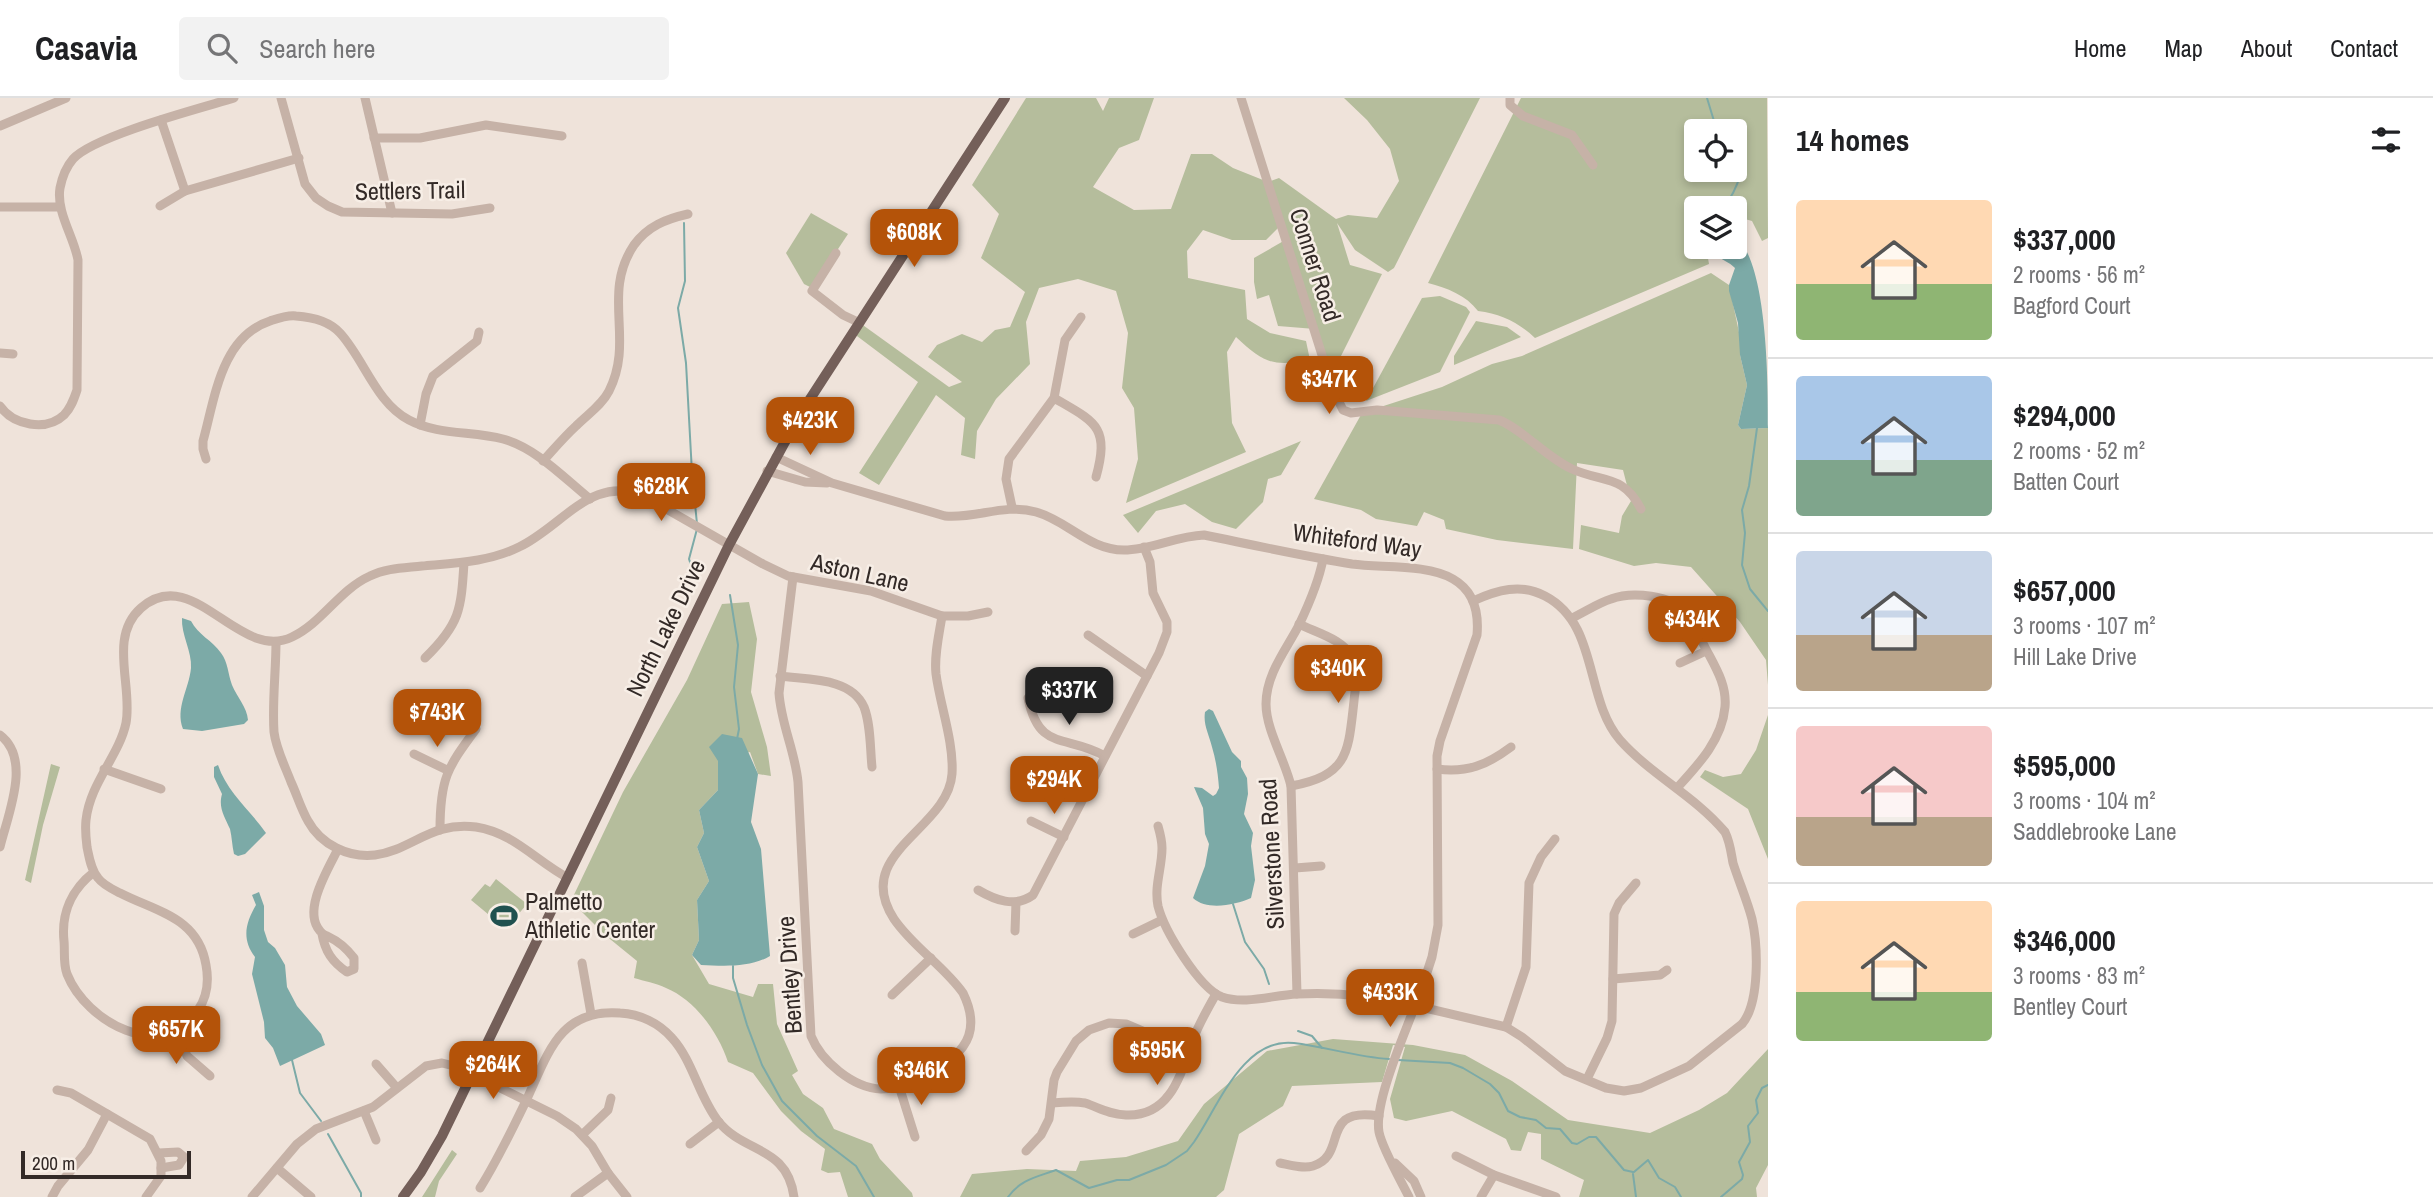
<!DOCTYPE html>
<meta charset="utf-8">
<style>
:root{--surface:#fff;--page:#f2f2f2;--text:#202124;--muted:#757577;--line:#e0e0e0;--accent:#b45309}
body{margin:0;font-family:"Archivo Narrow",sans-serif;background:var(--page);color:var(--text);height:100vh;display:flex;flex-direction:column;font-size:26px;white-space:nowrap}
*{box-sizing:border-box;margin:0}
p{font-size:23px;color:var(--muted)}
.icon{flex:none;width:38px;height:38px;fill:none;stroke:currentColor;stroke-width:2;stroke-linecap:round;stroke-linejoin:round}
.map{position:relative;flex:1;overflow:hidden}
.details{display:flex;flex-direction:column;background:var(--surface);width:665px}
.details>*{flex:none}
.fabs{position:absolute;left:1684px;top:21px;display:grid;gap:14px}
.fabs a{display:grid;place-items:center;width:63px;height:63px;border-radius:7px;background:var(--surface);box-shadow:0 4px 10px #0003;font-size:35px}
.scale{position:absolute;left:21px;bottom:18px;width:170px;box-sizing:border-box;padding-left:7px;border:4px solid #332a27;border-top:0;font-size:19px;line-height:24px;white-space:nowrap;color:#332a27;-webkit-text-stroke:5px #f7eee6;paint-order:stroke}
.price{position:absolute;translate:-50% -60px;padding:0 16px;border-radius:14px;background:var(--accent);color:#fff;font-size:23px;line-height:46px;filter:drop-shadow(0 2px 4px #0008)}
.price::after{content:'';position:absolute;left:50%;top:42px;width:21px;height:16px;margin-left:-10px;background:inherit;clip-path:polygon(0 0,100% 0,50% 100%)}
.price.active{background:#222;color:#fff}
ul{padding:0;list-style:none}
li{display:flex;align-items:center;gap:21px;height:175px;padding:0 28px}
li+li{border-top:2px solid var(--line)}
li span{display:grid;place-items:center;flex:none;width:196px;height:140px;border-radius:7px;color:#555}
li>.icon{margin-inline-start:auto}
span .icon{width:84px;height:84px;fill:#fffc;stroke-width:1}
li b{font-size:30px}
h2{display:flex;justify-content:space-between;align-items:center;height:84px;padding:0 28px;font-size:30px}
header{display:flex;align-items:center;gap:42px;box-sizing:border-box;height:98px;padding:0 35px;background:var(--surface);border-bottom:2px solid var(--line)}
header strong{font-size:33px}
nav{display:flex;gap:38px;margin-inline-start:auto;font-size:24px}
.search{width:490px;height:63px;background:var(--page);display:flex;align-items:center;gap:18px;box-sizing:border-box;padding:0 24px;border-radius:7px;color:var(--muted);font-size:26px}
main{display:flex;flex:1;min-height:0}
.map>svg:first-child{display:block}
</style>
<header>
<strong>Casavia</strong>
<div class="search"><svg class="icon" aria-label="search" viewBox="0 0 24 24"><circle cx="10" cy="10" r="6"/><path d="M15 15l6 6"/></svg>Search here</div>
<nav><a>Home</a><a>Map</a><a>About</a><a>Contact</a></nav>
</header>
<main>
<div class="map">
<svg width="1768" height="1099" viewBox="0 0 1768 1099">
<rect width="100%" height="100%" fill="#efe3da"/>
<g fill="#b5bd9c" fill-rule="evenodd">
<path d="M1026,0H1096L1103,13L1109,0H1154L1139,42L1119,50L1093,89L1134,112L1171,111L1191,56H1212L1233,70L1268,84L1279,80L1336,121L1348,117L1377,120L1399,83L1390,51L1367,22L1344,0H1480L1394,170L1388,174L1355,152L1337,125L1350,167L1382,176L1330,280L1315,231L1278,228L1269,197L1257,201L1254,184V160L1287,141L1282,126L1266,142H1232L1203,132L1187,153L1188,180L1245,192L1247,221L1270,235L1306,243L1310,262C1272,269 1264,265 1236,239L1227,254L1232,325L1246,354L1126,405L1138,361L1134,310L1122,290L1128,235L1116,193L1078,181L1039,190L1026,224L1030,266L996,301L977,333L975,361L961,357L965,320L936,297L879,387L859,375L918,284L853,235L860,225L949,289L962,284L928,259L937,247L962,236L982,244L995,232L1010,229L1025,194L981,160L999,116L972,87Z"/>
<path d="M1521,0H1767L1768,140L1762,143L1752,123L1734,118V110H1696V149H1706L1709,166L1535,240C1518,224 1501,216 1478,213C1466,197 1447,190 1428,185ZM1696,33H1734V72H1696Z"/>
<polygon points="811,115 848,136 812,190 804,186 786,155"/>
<polygon points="1711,175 1729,187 1740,239 1740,257 1747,287 1738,327 1741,331 1768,330 1768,587 1766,562 1740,524 1691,469 1656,465 1634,468 1579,451 1581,427 1619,435 1622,418 1631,403 1623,372 1577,365 1573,451 1497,442 1446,431 1444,422 1424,414 1417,428 1376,421 1361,412 1314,401 1362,315 1442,289 1492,266 1522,258"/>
<polygon points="1440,198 1466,209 1470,214 1440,274 1366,303 1422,200"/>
<polygon points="1476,223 1507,229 1521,239 1454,267 1454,258"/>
<polygon points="1301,343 1281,377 1268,381 1263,404 1236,431 1212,424 1185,406 1156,413 1138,435 1123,417"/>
<path d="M749,504L757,541L751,594L767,649L771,678L758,676L750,654L718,663V692L699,712L704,735L697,749L709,783L697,802L699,842L692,857L709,886L753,899L758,886H773L777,926L798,973L792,977L803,996L823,1010L834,1031L872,1046L880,1061L912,1095L913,1099H848L840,1074L828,1075L821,1072L825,1051L801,1033L781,1013L753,975L728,964C718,934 695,902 666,890C656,885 644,883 634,880L637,863L605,837L571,803L623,694L687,582L722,506Z"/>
<polygon points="1768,617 1768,761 1748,711 1700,679 1705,672 1723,679 1741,676 1756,652"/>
<polygon points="51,666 60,669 43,727 31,785 25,782"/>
<polygon points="496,781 527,806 506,831 471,802 485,786 490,789"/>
<polygon points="1333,941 1413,947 1465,957 1512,983 1568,1022 1650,1035 1699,1012 1727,995 1768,951 1768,1067 1756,1090 1757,1099 1579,1099 1584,1082 1541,1061 1541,1036 1528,1034 1521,1053 1511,1052 1506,1041 1452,1013 1406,1023 1394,1020 1390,1001 1405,949 1393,947 1382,984 1292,988 1283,1008 1239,1036 1224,1092 1216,1099 960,1099 972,1076 1027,1071 1076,1073 1080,1063 1126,1059 1178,1043 1204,1006 1267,953"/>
<polygon points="452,1052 457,1056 439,1083 435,1099 422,1099"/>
</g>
<g fill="#7caaa7">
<path d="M1734,137C1768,162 1768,285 1768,330L1741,331L1738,327L1747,287L1740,257L1738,225L1729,193V187L1735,170C1728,162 1715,162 1714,149H1726L1724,154L1727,157L1739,158L1743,156L1740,149L1734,147Z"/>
<path d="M182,520L191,523C198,537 212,542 221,555C228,564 228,576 232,587C237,599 247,609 248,622L244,626L202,633L183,631C175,610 189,591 191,570C192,553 181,537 182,520Z"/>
<path d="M1209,611L1213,613L1232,654L1241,663V669L1247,680L1248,696L1244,716L1253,735L1251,748L1255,782L1251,800C1235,807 1207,813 1193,800L1205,768L1209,746L1205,736L1203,710L1194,689L1202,690L1213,698L1216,696L1219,690C1218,676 1216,662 1212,649C1209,636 1203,627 1205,614Z"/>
<path d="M722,636L742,640L758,676L751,724L761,751L770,858C750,870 723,868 701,867L692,857L699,842L697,802L709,783L697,749L704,735L699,712L718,692V663L709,649Z"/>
<path d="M218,667C227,694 250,712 266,735L245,756L238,758L234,756C232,748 232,739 230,731C225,719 218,710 222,696L214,679V669Z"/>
<path d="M259,794L264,808V832L268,844L275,850L285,867L287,889L297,908L321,936L325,947L280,968L273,950L265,940L264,924L252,876L255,859C241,841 246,824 256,807L252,797Z"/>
</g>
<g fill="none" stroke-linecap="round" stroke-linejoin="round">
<g stroke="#7caaa7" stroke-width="2">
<polyline points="1707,0 1714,23 1722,33"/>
<path d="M1723,110C1736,94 1752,60 1734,44"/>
<polyline points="684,125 685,183 678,210 686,265 692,375 697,426"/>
<polyline points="1757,330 1749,388 1742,412 1745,435 1742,467 1750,491 1768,513"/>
<polyline points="691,467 689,461 697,431"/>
<polyline points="730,497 738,547 734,589 739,631 737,641"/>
<polyline points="1233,806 1245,844 1264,871 1269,886"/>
<polyline points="733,868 733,880 747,927 762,967 782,1003 817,1038 856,1068 874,1099"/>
<polyline points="1298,933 1312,938 1322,950"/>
<polyline points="292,962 300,995 321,1023"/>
<polyline points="1398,962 1450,965 1463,970 1490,986 1499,995 1508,1013 1520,1019 1536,1022 1546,1030 1560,1031 1572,1045 1577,1046 1589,1039 1596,1039 1624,1072 1633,1074"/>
<polyline points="328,1036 361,1095 361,1099"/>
<polyline points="1634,1074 1648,1062 1659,1080 1675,1089 1681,1099"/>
<polyline points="1633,1076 1636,1099"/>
<path d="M1008,1099C1021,1081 1037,1079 1056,1072L1089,1090L1117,1082H1129L1166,1067L1187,1053L1194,1044C1218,1009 1243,939 1294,945C1326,949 1357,959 1389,961"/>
<polyline points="1721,1099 1742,1081 1743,1077 1739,1064 1750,1044 1748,1028 1758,1015 1756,1002 1762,990 1768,987"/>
</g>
<g stroke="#c6b2a7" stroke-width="9">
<polyline points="281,0 305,86 316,100 328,108 342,114 452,116 490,110"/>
<polyline points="365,0 392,115"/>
<path d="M1241,0L1333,292L1343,312L1351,315L1377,312L1499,322C1522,331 1546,359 1572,371C1603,385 1623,376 1641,411"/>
<polyline points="1510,0 1510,7 1523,18 1572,37 1593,67"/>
<polyline points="161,22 185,93"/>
<polyline points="0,28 66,0"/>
<polyline points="374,40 420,40 486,27 562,38"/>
<polyline points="160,108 185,93 299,60"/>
<polyline points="0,109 60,109"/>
<polyline points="836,155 812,193 843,217 860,225"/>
<polyline points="0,255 13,256"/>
<path d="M1054,300C1095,324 1110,328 1096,379"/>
<path d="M0,308C13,327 46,334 64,317C71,310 74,301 77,292L78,162C74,139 56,114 60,90C62,80 66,69 73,61C93,38 201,10 234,0"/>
<polyline points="420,327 426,296 433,278 477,243 479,234"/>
<path d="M776,359L832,385L945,418C977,421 1003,405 1036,414C1068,423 1089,452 1124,452C1151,452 1176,438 1204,437C1253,447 1303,458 1352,466C1382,470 1428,466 1453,481C1474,493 1479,514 1477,537L1440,643L1437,658L1438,827L1432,859L1418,902"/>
<path d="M206,361L203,351V343C215,300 221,239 270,223C279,220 287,217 296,218C312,219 329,223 340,235C364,261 376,305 409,322C437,337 472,333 503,341C536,350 564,380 590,401"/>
<path d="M543,363C554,351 564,339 576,328C588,316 602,307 609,293C635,242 601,196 634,147C648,128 666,121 688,116"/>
<polyline points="767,373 805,384 827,385"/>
<polyline points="1012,409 1006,381 1009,361 1054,300 1065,242 1081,219"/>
<path d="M793,479L779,595C781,626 795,653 798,684L811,938C821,963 853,990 881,991C894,991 905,985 917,980C955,963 986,942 963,895C944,868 913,849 894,821C851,755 948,732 952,676C954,644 940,607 936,576C934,557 939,537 942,518"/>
<path d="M1572,520C1585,514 1598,505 1611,501C1632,493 1672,497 1687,515C1696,526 1700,541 1707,553C1716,570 1727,588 1725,609C1722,642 1698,667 1677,690"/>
<polyline points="1088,537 1147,578"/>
<path d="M276,544C276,573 272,604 274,634C276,651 285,668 291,684C297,697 301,711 308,723C321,747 349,760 375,757C412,752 431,723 476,729C514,735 536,763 568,780"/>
<path d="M425,560C460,526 461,512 464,465"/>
<polyline points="1680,565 1706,553"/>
<path d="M780,578C807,582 851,579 864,609C871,627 870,651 872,669"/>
<path d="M1028,600C1039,654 1066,636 1105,658"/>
<path d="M0,637C32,661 8,716 0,749"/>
<polyline points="414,656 447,672"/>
<polyline points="104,671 161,691"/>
<path d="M1437,671C1467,675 1487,667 1511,649"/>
<path d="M1291,688C1349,677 1348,655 1354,603C1355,589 1360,573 1353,560C1343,541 1317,535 1299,526"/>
<polyline points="1031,723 1064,739"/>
<path d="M1158,728C1160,735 1162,743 1162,750C1162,770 1154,788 1158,808C1164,832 1199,890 1222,899C1245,907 1273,897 1297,896C1337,894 1370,897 1409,906"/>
<path d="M440,732C440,681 447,670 476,631"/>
<polyline points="1295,770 1321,768"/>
<path d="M94,774C72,791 61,815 64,843C65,854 63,865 67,876C86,924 162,966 198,912C207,899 209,883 206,867C198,819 157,814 120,795C112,791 103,787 98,780C91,772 89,759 87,749C86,741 85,731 86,722C90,685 119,658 126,625C133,588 108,539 141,510C193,464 239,565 292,539C322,525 339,492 370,478C386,470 404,470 422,468C455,465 489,464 519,449C562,429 594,373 647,400L763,466L788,478L871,493L942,518H968L988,514"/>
<path d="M978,792C995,802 1015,810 1033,797L1159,555L1167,534V524L1153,495L1150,464L1144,449"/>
<polyline points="1015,833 1016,804"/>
<path d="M322,836C325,853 332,864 347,874L354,871V860C347,851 340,844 329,839C324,836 324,838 320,833C302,813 328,771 338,751"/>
<polyline points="1133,836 1162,822"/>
<polyline points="582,865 591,916"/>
<polyline points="1613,881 1660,877 1667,872"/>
<path d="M1297,896L1291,688C1285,662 1266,632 1266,606C1266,576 1286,552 1299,527C1309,506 1319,483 1323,461"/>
<polyline points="892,897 931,860"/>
<path d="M1421,909L1506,929L1522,939L1565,973L1606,990L1624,993L1641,990L1689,968L1742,926C1760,905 1758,848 1752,821C1747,802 1739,784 1733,765C1731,754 1730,744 1725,734C1695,698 1651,677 1620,642C1584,600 1599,526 1545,498C1521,485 1497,492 1473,503"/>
<polyline points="1506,929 1526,869 1529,785 1541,759 1555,741"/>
<polyline points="177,932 187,958 210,978"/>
<polyline points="376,966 397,990"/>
<polyline points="1587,981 1607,940 1612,923 1614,816 1619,805 1636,785"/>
<polyline points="899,988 915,1039"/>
<polyline points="57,992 71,995 150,1041 161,1063 161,1078 146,1099"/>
<path d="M1052,1005C1063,1004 1075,1003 1085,1005C1100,1010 1108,1016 1126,1017C1172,1019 1181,974 1194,939C1200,924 1208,910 1216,896"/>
<polyline points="364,1013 376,1042"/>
<polyline points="583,1036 608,1012 611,1000"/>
<polyline points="690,1046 719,1024"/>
<polyline points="1026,1053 1041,1037 1049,1021 1054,982 1057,974 1076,943 1089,932 1109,925 1126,926 1189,953"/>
<polyline points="159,1055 178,1054 184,1059 179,1067 161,1070"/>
<polyline points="1456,1058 1494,1077 1556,1099"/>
<path d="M1280,1065C1290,1067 1303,1071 1313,1068C1349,1057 1318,1008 1379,1018"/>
<polyline points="1395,1065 1414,1083 1421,1099"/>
<polyline points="277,1070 311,1099"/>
<path d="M480,1090C497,1063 511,1034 525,1005C547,959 558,910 620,915C640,916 659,925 672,940C693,963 699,999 718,1023C744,1056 787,1047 794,1099"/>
<polyline points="52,1099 58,1088 88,1052 107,1016"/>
<polyline points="252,1099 297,1046 316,1031 373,1009 426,968 442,965 458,969 557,1018 576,1031 592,1048 608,1075 627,1099"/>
<polyline points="575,1099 608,1075"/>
<path d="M1409,1099C1401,1083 1382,1050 1379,1034C1374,1006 1402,942 1413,913"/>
<polyline points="1481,1099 1494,1077"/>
</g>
<polyline stroke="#745f59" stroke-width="10" points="403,1099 421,1074 442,1038 729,447 799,318 1005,0"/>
</g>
<defs>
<symbol id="stadium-bare" viewBox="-9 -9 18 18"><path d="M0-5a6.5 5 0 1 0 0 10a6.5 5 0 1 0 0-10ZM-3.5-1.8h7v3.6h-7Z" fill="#20514f" stroke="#f7eee6" stroke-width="2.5" paint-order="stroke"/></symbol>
</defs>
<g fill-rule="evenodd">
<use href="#stadium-bare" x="485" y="799" width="38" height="38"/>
</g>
<g text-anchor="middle" stroke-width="5" stroke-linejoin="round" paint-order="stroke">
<g font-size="24" fill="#332a27" stroke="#f7eee6">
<text transform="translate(410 93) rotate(-1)" y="8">Settlers Trail</text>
<text transform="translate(1315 167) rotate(72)" y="8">Conner Road</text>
<text transform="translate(1357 443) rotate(8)" y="8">Whiteford Way</text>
<text transform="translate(860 475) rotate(13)" y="8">Aston Lane</text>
<text transform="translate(666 530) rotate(-64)" y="8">North Lake Drive</text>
<text transform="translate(1272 756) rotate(-93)" y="8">Silverstone Road</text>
<text transform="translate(790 877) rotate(-94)" y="8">Bentley Drive</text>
</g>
<g font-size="24" fill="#332a27" stroke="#f7eee6" text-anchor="start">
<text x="525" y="812">Palmetto<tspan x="525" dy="28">Athletic Center</tspan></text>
</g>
</g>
</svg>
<div class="fabs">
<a><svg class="icon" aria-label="locate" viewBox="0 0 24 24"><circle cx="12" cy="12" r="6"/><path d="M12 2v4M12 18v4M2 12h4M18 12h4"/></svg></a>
<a><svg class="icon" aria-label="layers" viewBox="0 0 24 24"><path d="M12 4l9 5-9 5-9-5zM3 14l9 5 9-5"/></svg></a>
</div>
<div class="scale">200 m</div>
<b class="price" style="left:914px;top:171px">$608K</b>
<b class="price" style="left:1329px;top:318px">$347K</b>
<b class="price" style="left:810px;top:359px">$423K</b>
<b class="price" style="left:661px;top:425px">$628K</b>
<b class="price" style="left:1692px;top:558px">$434K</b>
<b class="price" style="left:1338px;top:607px">$340K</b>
<b class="price active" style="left:1069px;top:629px">$337K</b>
<b class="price" style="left:437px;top:651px">$743K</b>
<b class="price" style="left:1054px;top:718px">$294K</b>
<b class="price" style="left:1390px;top:931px">$433K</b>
<b class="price" style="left:176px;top:968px">$657K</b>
<b class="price" style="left:1157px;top:989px">$595K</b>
<b class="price" style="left:493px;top:1003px">$264K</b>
<b class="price" style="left:921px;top:1009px">$346K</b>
</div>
<section class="details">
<h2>14 homes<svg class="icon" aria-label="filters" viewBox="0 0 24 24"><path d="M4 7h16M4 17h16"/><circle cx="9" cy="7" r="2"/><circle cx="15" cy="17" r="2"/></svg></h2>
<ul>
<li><span style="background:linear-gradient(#ffd9b3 60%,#8fb573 0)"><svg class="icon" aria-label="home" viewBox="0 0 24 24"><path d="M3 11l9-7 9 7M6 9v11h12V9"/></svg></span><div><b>$337,000</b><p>2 rooms · 56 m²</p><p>Bagford Court</p></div></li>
<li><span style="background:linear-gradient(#a9c7e8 60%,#7fa58c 0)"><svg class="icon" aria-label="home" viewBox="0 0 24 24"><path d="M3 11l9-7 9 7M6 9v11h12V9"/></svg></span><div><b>$294,000</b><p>2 rooms · 52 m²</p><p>Batten Court</p></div></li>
<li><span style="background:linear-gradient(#c9d6e8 60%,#b9a48a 0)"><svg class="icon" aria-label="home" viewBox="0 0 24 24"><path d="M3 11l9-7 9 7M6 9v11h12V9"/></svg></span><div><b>$657,000</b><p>3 rooms · 107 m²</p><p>Hill Lake Drive</p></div></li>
<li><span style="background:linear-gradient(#f6c9c9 65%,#b9a48a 0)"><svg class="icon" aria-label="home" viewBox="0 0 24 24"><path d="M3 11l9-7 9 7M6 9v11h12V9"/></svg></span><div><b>$595,000</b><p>3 rooms · 104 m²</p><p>Saddlebrooke Lane</p></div></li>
<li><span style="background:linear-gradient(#ffd9b3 65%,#8fb573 0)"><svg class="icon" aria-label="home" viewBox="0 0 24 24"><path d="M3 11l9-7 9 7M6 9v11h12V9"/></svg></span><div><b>$346,000</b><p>3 rooms · 83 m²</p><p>Bentley Court</p></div></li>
</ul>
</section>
</main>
